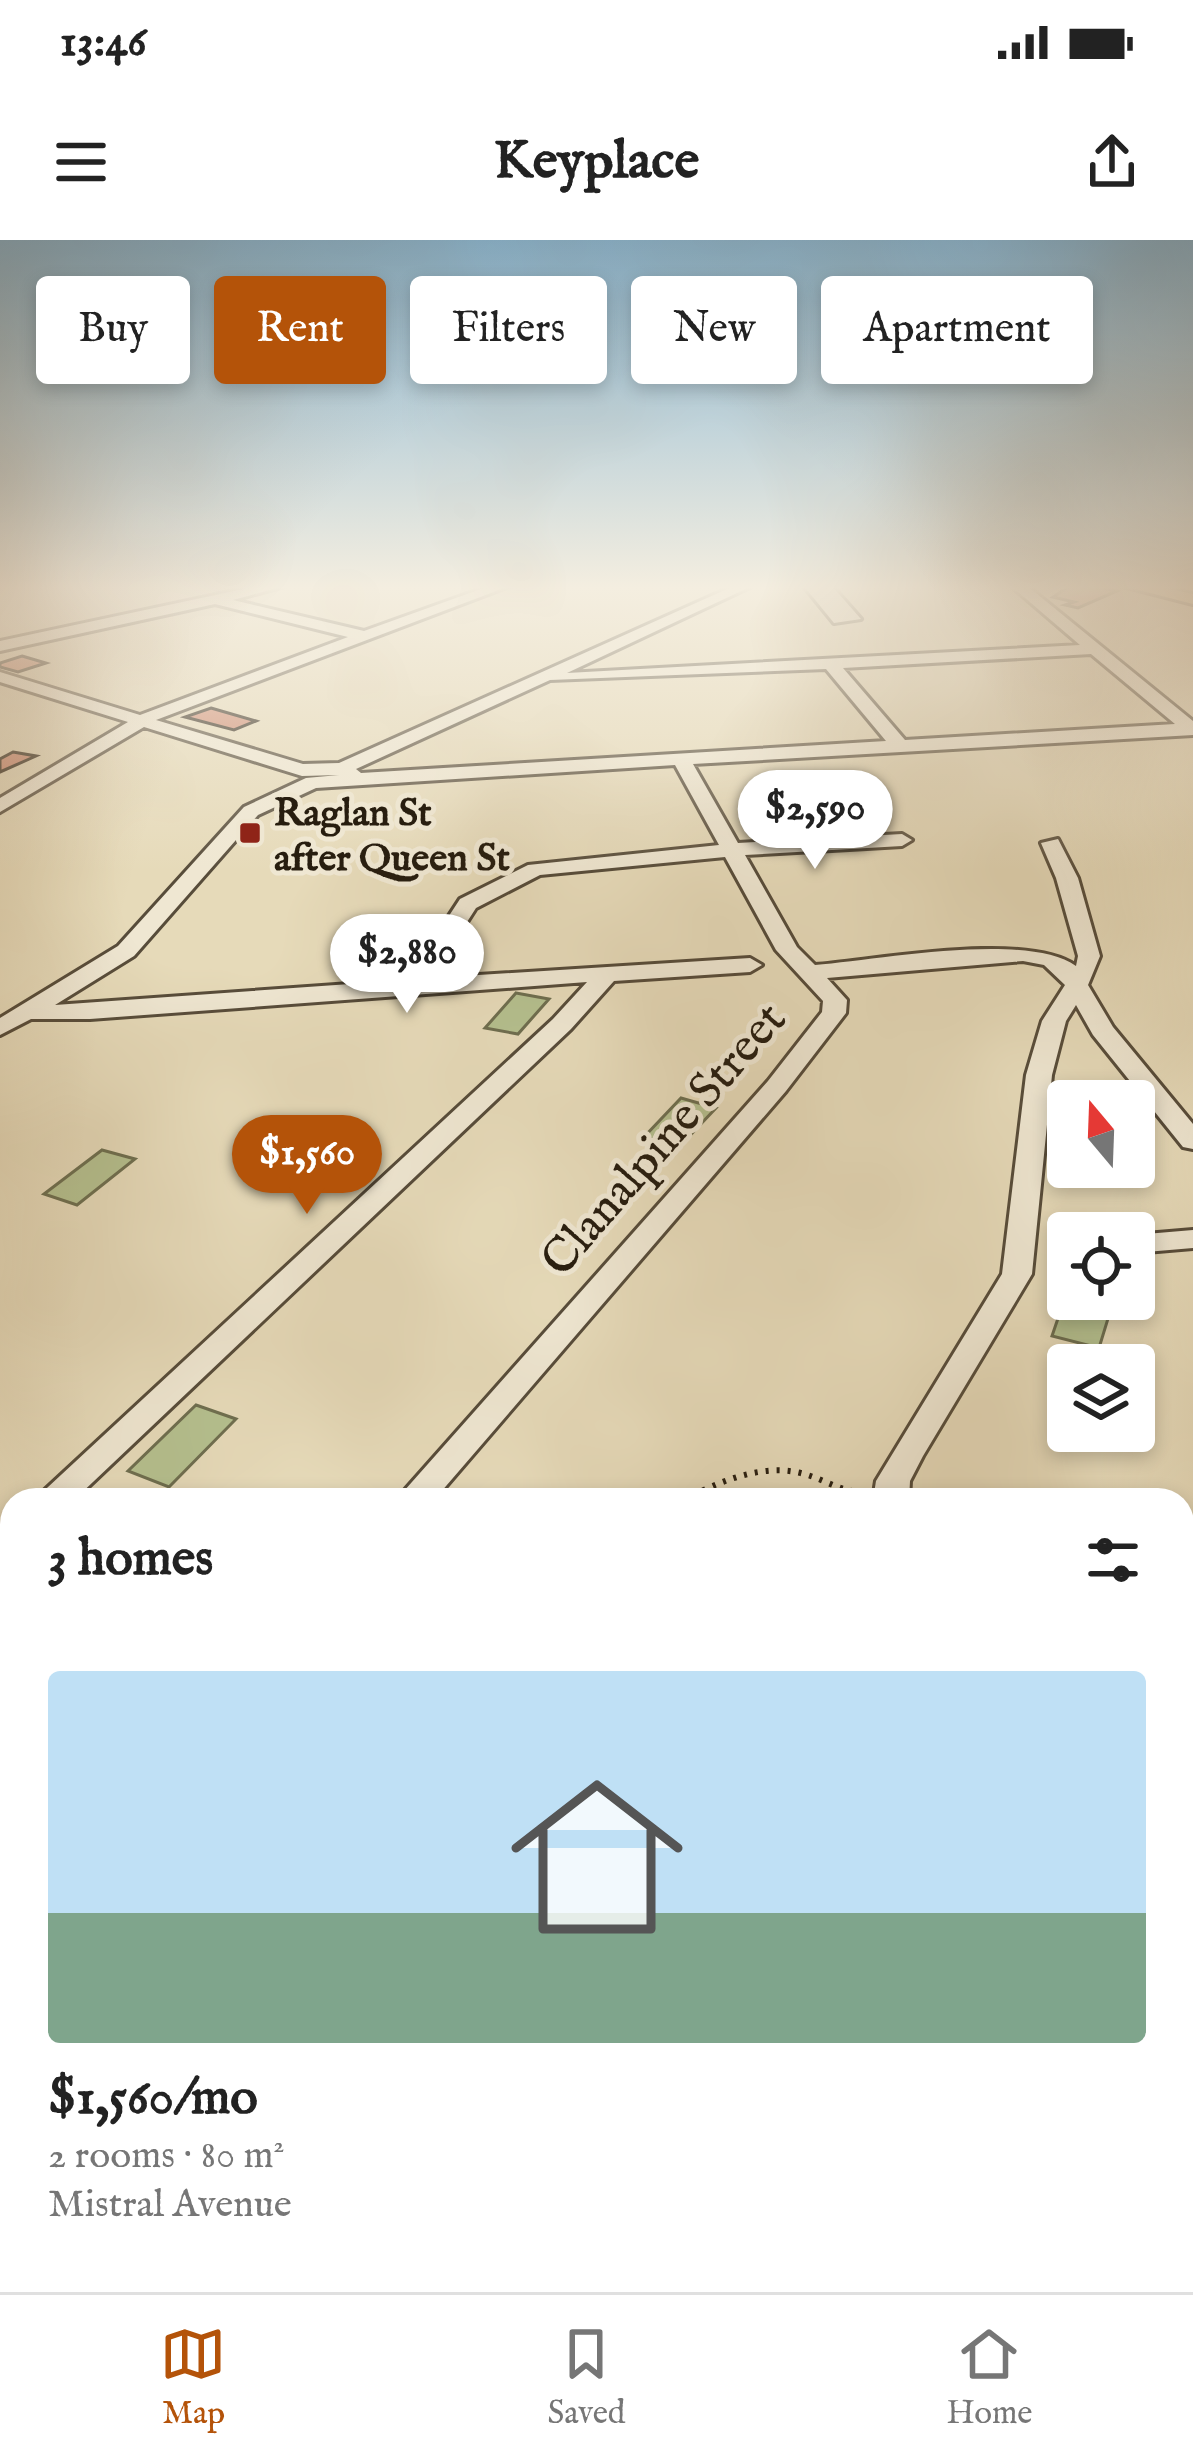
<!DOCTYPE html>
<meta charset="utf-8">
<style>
:root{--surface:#fff;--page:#f6f6f6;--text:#222;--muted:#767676;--line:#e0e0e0;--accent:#b45309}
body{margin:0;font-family:"IM FELL English",serif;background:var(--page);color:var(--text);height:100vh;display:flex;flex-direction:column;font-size:45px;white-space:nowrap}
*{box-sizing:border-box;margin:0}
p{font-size:39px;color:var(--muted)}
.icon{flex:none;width:66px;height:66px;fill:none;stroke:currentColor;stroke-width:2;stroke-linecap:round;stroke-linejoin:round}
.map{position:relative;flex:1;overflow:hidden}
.side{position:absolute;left:0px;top:1248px;width:1194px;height:804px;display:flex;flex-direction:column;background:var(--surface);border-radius:36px 36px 0 0;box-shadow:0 6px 18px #0003}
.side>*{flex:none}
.guide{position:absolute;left:36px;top:36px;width:1122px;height:108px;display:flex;gap:24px}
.needle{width:78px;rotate:341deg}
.buttons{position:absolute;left:1047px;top:840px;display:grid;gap:24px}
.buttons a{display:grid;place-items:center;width:108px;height:108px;border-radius:12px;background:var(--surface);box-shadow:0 6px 18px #0003;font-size:60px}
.price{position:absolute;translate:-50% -102px;padding:0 27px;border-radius:42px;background:#fff;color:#222;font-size:39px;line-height:78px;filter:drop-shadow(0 3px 6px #0008)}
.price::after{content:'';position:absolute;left:50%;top:72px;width:36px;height:27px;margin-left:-18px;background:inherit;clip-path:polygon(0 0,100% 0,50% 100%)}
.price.selected{background:var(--accent);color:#fff}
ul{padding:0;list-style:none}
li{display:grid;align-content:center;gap:24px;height:636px;padding:0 48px}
li span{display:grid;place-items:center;height:372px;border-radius:12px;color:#555}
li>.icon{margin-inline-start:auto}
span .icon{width:216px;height:216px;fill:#fffc;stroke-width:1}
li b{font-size:51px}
h2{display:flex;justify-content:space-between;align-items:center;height:144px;padding:0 48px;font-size:51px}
.chip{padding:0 42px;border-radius:12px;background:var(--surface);box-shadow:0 6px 18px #0003;font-size:42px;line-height:108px}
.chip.selected{background:var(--accent);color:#fff}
.status{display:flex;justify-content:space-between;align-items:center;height:84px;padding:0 60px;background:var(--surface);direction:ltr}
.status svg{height:33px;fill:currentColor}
header{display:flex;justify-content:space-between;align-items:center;height:156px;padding:0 48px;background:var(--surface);font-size:54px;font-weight:700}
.tabs{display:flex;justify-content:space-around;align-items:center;height:168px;border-top:3px solid var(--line);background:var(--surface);font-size:33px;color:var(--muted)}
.tabs a{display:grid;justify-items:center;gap:6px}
.tabs .selected{color:var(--accent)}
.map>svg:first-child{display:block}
</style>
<div class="status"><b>13:46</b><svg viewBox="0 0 49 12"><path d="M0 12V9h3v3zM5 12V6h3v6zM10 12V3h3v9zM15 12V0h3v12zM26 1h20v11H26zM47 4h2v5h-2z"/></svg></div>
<header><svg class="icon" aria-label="menu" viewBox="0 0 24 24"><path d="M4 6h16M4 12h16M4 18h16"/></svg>Keyplace<svg class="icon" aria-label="share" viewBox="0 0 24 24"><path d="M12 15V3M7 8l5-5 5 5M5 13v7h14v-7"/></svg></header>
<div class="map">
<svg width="1193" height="2052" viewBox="0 0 1193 2052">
<rect width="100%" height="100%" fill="#e6dab9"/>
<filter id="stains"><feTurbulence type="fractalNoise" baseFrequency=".00167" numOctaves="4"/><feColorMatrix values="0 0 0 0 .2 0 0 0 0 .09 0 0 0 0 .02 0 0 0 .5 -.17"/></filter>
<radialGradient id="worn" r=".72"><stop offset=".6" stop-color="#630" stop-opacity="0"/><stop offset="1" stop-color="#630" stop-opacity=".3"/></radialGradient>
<g fill="#b5c08f" stroke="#6e6e4f" stroke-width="3">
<polygon points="516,753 549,759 518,794 485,788"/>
<polygon points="681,858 716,868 679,907 644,897"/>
<polygon points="102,910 135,919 77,965 44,954"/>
<polygon points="1068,1049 1068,1059 1114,1059 1099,1108 1052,1096"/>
<polygon points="196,1165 236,1179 169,1247 128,1231"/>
<polygon points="633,2040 907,2040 950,2052 624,2052"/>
</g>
<g fill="#cd866d" stroke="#271d0f" stroke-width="3">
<polygon points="1071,345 1094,346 1117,351 1078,368 1065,365 1074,362 1053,357"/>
<polygon points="22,416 46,423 18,432 0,427 0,423"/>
<polygon points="211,468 256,481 234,490 185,477"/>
<polygon points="13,512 36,516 0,532 0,519"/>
</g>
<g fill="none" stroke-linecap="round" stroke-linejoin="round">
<defs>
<g id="minor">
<path d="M262,345H288L233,360L364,391L492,345H512L156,480L303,524L339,523L736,345H754L567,433L1080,405L1010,345H1026L1193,481V495L693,524L738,603L902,594L912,600L902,606L745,615L797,707L815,725C878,720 1027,691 1076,726L1078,716L1056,638L1041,603L1058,599L1078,638L1100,716L1088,745L1113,787L1193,884V909L1183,907L1093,795L1076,765L1066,781L1052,835L1032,1034L923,1216L910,1241L909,1260H873L876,1241L1002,1034L1026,835L1042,781L1065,745L1044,725L1023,721L827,738L847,760L846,773L786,851L434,1260H396L768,841L822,772L823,761L776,710L725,617L540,635L476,668L431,738L750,718L762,725L750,732L614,741L571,789L74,1260H34L553,779L587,742L90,779H31L0,795V778L118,706L244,567L306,538L339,535L302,536L144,487L0,572V558L128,482L0,442V432L140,475L348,397L215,364L0,411V401ZM1091,414L1175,484L905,500L843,428ZM826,429L886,501L361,533L356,529L550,440ZM675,525L719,605L528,625L460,659L407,740L55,765L134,716L258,575L316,548Z"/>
<polygon points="803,345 831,345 861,379 834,383"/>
<polygon points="1193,990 1193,1008 1134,1013 1134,995"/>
<polygon points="12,1284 12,1319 0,1322 0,1287"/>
<polygon points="12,1437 12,1469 0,1471 0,1439"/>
<polygon points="12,1514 12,1584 0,1588 0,1518"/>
<polygon points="1193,1686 1193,1731 1182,1735 1182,1690"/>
<polygon points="12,1900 12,1950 0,1954 0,1904"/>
<polygon points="792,2040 846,2040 843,2052 789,2052"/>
</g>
<polygon id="major" points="1119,345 1151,345 1193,354 1193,364"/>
</defs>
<use href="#minor" stroke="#574c3a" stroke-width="6"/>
<use href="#major" stroke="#271d0f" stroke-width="6"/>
<polyline stroke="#271d0f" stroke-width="4.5" stroke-dasharray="3 6" stroke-linecap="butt" points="1049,1014 1068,1016"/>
<g stroke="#271d0f" stroke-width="6" stroke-dasharray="3 8" stroke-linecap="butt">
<path d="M683,1260C718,1242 764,1222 804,1234C823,1239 838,1250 859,1252"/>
<polyline points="1182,1402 1193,1402"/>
</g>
<use href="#minor" fill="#efe7d2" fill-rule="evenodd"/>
<use href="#major" fill="#e3bd7c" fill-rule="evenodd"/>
</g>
<linearGradient id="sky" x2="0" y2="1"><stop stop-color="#87b6d4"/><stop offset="0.55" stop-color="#f4eee0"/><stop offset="1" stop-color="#f4eee0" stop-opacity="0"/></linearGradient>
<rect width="1193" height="632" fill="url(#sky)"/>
<rect fill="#8f2418" stroke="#efe7d2" stroke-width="4.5" x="238" y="581" width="24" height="24" rx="6"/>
<g text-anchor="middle" stroke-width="10" stroke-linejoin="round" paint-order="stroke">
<g font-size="39" font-weight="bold" fill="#271d0f" stroke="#efe7d2" text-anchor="start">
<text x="274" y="585">Raglan St<tspan x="274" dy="45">after Queen St</tspan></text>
</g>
<g font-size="48" fill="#271d0f" stroke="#efe7d2">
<text transform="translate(662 898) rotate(-49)" y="17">Clanalpine Street</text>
</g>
</g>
<rect width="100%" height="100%" filter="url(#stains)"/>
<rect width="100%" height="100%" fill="url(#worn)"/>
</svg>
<div class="buttons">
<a><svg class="needle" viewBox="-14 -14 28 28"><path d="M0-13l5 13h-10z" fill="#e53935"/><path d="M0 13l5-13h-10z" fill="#767676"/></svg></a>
<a><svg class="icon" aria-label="locate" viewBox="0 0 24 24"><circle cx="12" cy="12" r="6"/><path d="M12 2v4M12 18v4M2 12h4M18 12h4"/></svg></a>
<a><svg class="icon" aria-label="layers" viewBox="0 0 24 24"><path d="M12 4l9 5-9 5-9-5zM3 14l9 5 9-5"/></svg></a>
</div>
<b class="price" style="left:815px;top:632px">$2,590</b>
<b class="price" style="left:407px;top:776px">$2,880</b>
<b class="price selected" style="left:307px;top:977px">$1,560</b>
<div class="guide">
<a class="chip">Buy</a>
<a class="chip selected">Rent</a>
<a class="chip">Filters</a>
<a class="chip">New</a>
<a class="chip">Apartment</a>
</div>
<section class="side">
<h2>3 homes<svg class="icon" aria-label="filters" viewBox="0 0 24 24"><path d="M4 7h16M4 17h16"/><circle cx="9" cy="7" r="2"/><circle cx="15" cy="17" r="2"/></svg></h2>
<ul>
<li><span style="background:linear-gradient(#bfe0f5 65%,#7fa58c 0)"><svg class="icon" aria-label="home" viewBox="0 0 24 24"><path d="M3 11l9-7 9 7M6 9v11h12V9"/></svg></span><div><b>$1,560/mo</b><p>2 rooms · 80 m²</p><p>Mistral Avenue</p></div></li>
</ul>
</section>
</div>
<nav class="tabs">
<a class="selected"><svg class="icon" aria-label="map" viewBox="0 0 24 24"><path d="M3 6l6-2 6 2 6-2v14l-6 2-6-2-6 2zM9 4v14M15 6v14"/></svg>Map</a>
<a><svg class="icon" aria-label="saved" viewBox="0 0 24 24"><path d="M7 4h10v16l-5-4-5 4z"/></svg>Saved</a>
<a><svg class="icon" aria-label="home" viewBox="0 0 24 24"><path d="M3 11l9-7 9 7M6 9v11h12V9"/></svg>Home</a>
</nav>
